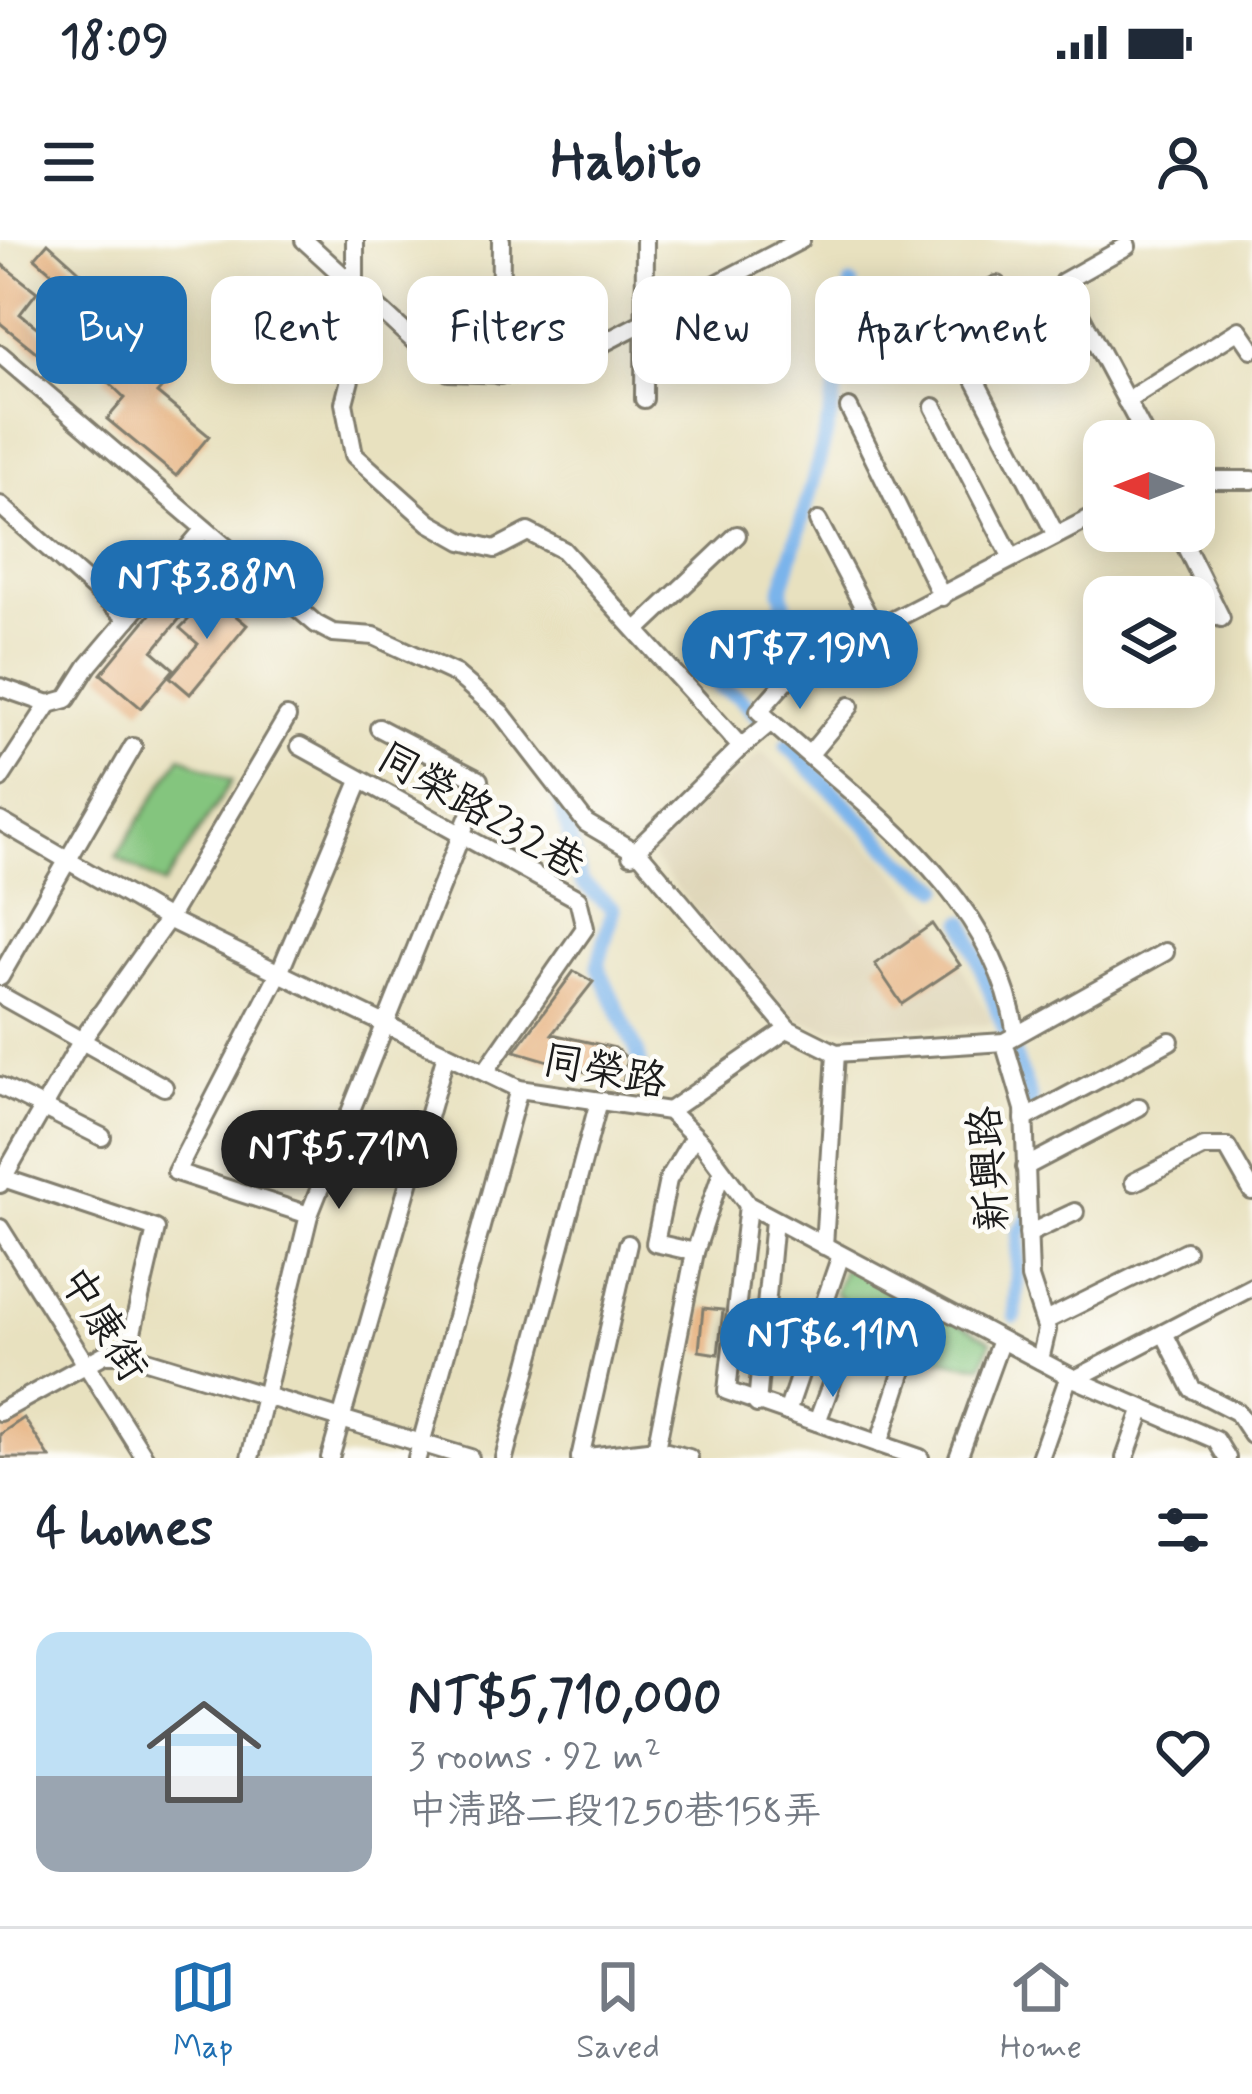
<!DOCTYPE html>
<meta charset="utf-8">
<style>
:root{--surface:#fff;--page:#f6f6f7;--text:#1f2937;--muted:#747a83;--line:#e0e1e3;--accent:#1f6fb2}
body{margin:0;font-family:Mynerve,"LXGW WenKai TC",sans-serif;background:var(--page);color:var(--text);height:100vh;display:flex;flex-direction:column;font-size:45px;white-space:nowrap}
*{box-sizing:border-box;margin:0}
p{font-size:39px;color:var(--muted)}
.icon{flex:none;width:66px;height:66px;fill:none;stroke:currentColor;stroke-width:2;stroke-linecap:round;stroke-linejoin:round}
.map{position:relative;height:1218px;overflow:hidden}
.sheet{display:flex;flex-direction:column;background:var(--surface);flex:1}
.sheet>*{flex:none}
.hud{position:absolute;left:36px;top:36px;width:1182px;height:108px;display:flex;gap:24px}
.needle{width:78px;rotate:270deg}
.tools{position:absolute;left:1083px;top:180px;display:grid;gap:24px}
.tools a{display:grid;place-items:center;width:132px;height:132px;border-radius:24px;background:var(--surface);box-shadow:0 6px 30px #0003;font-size:60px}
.price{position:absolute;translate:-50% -102px;padding:0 27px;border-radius:42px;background:var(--accent);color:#fff;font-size:39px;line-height:78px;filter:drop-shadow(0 3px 6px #0008)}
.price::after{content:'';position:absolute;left:50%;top:72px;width:36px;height:27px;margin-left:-18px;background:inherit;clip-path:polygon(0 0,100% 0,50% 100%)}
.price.active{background:#222;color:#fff}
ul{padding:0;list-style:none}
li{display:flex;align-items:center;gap:36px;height:300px;padding:0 36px}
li+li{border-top:3px solid var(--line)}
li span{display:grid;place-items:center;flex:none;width:336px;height:240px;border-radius:24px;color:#555}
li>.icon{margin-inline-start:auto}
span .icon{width:144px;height:144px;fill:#fffc;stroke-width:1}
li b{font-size:51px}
h2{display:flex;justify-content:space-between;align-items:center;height:144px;padding:0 36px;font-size:51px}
.pill{padding:0 42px;border-radius:24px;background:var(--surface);box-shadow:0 6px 30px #0003;font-size:42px;line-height:108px}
.pill.active{background:var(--accent);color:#fff}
.status{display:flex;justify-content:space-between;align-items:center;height:84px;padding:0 60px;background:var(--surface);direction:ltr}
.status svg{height:33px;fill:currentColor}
header{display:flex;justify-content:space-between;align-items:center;height:156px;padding:0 36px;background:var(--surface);font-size:54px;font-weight:700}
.tabs{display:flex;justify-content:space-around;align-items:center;height:168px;border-top:3px solid var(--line);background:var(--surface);font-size:33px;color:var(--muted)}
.tabs a{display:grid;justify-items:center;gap:6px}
.tabs .active{color:var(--accent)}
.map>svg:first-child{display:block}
</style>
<div class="status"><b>18:09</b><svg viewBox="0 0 49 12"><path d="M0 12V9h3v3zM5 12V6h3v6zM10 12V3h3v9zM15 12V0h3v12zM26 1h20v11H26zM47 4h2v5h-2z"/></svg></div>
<header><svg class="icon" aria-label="menu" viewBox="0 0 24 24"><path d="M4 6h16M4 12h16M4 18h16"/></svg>Habito<svg class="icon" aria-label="person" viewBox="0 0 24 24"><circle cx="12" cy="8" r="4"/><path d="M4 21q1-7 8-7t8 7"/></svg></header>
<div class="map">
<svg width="1252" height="1218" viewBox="0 0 1252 1218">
<rect width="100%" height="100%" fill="#fdfcf7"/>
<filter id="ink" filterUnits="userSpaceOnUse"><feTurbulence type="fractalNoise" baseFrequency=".00833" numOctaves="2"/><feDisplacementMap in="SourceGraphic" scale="24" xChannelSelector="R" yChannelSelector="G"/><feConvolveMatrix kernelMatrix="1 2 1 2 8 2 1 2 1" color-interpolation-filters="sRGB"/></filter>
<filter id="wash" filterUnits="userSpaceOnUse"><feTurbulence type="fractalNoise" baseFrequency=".004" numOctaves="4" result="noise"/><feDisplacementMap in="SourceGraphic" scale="48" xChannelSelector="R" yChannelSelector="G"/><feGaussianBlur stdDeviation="2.7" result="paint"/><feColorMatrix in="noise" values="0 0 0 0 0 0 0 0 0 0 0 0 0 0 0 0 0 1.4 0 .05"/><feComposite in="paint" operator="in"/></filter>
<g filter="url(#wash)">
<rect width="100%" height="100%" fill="#e8e1bf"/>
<polygon fill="#ddd3b4" points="762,512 883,619 936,680 992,781 988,785 829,789 793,778 760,748 653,619 655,602"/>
<g fill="#84c57e" stroke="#50704d" stroke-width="3">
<polygon points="181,516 232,541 164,645 116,617"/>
<path d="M845,1025L991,1101L982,1125C923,1122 875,1094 835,1052Z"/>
</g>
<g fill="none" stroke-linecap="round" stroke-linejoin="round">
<g stroke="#7ab4eb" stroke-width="15">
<path d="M766,484L738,456L719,447L785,362L781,352C809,253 845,148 851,45"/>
<polyline points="787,505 903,622 940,648"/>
<polyline points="558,552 581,642 613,669 598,726 638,814 644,845"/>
<polyline points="964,682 1030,857 1031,880"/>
<polyline points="1015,1076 1019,993 1031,975"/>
</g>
</g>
<g id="blocks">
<g fill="#e6b17e">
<polygon points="48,3 118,66 87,102 49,68 68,47 35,18"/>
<polygon points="0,23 37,52 20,74 52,99 40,115 0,83"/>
<polygon points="148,89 185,122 157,153 209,196 176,236 107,179 125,158 104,138"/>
<polygon points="212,356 247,385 190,454 170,437 198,404 180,388"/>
<polygon points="161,361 181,377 153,411 174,429 141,468 101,434"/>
<polygon points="932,684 960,725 902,764 875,724"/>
<polygon points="574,731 593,742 552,794 615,808 627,818 623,843 515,811"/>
<polygon points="703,1068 723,1070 718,1114 699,1111"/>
<polygon points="24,1178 50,1218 0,1218 0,1194"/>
</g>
</g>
</g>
<g filter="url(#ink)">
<use href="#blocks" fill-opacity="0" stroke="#827e6e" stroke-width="3"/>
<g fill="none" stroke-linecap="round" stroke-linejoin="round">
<defs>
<g id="minor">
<polyline points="304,0 448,132 542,135 801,0"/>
<path d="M355,0V120L344,163L354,215L430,283L462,301L495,309L528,292L563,310L741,507L771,482C870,571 996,656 1016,795"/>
<polyline points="1127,6 1063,42 1148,201"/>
<polyline points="941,75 1056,295"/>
<polyline points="885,106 997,45"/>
<polyline points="0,114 316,384 333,393 374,396 456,434 501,473 586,583 642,616 788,789 836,813 1004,802 1165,712"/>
<polyline points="500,135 501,0"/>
<polyline points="644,159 645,0"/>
<polyline points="1126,161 1239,90 1252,109"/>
<polyline points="934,167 1012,318"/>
<polyline points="849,168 942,357"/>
<polyline points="1194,240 1252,240"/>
<polyline points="0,265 128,379"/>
<polyline points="818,281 874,387"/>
<polyline points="1178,291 1221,378"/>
<polyline points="638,389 737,295"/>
<polyline points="0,447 49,464"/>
<polyline points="49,464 67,459 88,426 204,289"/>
<polyline points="771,482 759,471 839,381 854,392 880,387 1104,271"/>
<polyline points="300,506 578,659 585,688 485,832"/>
<polyline points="809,515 850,466"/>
<polyline points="0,539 49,464"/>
<polyline points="0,581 168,679 519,849 669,871 702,903 748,965 1075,1139 1216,1200 1227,1218"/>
<polyline points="631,615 741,507"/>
<polyline points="0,737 133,507"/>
<polyline points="0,755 164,847"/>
<polyline points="1004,802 1024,869 1030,1038 1047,1090 1040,1120"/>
<polyline points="0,846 102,897"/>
<polyline points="669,871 788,789"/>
<polyline points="1024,879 1170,801"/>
<polyline points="694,896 668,940 655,1003 695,1012"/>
<polyline points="1025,927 1139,867"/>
<polyline points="3,938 82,800 168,679 287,477"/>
<polyline points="1134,942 1204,907 1227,907 1252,951"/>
<polyline points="0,944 3,938 156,989 127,1114"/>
<polyline points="748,965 727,1151 920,1218"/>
<polyline points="309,975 176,932 280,731 360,541"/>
<polyline points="0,988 145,1218"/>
<polyline points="1028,994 1075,972"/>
<polyline points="824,1006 836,813"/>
<polyline points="1045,1081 1186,1011"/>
<polyline points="1164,1093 1192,1149 1237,1172 1252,1195"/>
<polyline points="1075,1139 1252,1047"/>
<polyline points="757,1164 774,980"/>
<polyline points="0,1172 105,1114 127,1114 470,1218"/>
<polyline points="787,1172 841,1015"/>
<polyline points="817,1182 856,1077"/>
<polyline points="879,1204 910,1109"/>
<polyline points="656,1209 695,1012 722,931"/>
<polyline points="250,1218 309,975 480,548 479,540 379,488"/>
<polyline points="330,1218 446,814"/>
<polyline points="417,1218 519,849"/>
<polyline points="504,1218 599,861"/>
<polyline points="580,1218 628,1004"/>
<polyline points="580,1218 656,1209 689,1218"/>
<polyline points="958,1218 1001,1100"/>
<polyline points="1040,1218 1069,1136"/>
<polyline points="1125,1218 1143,1168"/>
</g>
</defs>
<use href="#minor" stroke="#827e6e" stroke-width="22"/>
<use href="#minor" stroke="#fff" stroke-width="16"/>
</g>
</g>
<g text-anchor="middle" stroke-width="9" stroke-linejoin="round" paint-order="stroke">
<g font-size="42" fill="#1c1c1c" stroke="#fdfcf7">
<text transform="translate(482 569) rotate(30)" y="15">同榮路232巷</text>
<text transform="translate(605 829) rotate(11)" y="15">同榮路</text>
<text transform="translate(987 929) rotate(-94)" y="15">新興路</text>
<text transform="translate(105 1083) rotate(58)" y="15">中康街</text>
</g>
</g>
</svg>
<div class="tools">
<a><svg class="needle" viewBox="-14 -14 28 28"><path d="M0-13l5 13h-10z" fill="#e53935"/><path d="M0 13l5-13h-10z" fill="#747a83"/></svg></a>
<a><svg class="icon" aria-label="layers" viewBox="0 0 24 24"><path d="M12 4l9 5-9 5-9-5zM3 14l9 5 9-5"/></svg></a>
</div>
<b class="price" style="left:207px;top:402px">NT$3.88M</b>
<b class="price" style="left:800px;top:472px">NT$7.19M</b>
<b class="price active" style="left:339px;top:972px">NT$5.71M</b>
<b class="price" style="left:833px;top:1160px">NT$6.11M</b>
<div class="hud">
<a class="pill active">Buy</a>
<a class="pill">Rent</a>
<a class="pill">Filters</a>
<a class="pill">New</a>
<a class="pill">Apartment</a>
</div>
</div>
<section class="sheet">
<h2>4 homes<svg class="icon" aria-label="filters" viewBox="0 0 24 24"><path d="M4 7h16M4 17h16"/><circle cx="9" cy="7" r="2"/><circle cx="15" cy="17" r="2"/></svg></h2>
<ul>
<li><span style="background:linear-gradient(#bfe0f5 60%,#9aa5b1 0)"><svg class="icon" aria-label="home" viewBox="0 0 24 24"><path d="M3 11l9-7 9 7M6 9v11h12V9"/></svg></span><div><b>NT$5,710,000</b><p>3 rooms · 92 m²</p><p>中清路二段1250巷158弄</p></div><svg class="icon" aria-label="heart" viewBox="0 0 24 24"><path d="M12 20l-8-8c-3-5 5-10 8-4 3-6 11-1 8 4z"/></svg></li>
</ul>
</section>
<nav class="tabs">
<a class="active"><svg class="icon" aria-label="map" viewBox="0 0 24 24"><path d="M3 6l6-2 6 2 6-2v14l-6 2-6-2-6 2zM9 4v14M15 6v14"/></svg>Map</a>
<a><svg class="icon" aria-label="saved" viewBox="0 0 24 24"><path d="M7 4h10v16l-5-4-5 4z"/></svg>Saved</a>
<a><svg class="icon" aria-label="home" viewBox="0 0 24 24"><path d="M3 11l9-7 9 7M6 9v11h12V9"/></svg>Home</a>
</nav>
